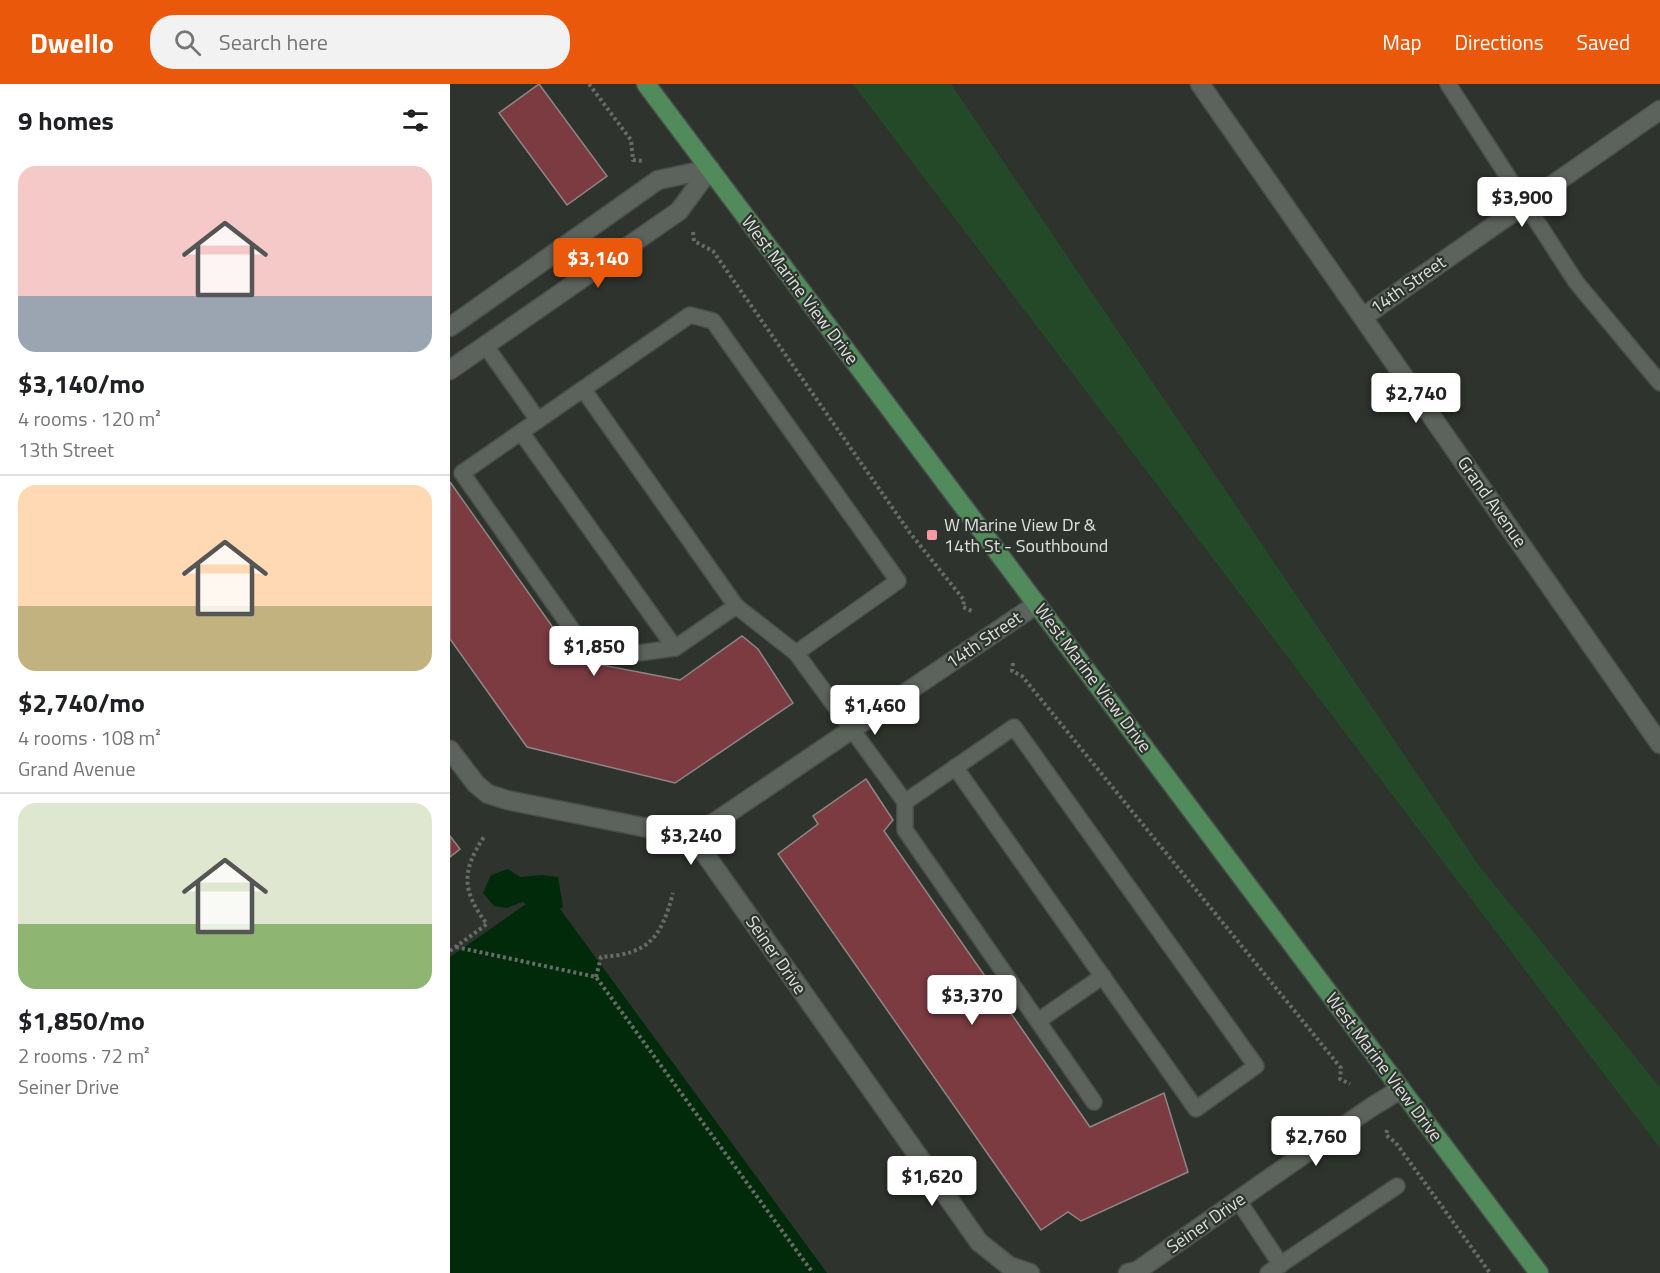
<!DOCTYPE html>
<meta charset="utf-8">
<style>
:root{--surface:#fff;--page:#f2f2f2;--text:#202124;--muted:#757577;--line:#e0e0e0;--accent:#ea580c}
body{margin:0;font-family:"Titillium Web",sans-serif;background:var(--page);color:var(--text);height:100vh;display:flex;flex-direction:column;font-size:22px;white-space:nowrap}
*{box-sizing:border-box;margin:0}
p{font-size:20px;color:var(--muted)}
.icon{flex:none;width:33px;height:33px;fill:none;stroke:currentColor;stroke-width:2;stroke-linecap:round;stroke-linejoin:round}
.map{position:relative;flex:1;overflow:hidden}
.side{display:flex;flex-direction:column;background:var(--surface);width:450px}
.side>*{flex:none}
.price{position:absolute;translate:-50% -51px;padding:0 14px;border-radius:6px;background:#fff;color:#222;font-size:20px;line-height:39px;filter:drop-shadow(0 2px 3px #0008)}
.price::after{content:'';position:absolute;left:50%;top:36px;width:18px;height:14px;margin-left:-9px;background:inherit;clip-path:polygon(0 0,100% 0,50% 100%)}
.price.current{background:var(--accent);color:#fff}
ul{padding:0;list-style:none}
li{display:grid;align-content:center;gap:12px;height:318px;padding:0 18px}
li+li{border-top:2px solid var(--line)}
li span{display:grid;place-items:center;height:186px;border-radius:18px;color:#555}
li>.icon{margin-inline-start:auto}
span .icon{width:108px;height:108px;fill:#fffc;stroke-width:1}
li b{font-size:26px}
h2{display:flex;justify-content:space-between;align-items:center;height:72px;padding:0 18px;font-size:26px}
header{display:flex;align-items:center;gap:36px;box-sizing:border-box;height:84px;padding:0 30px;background:var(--accent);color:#fff}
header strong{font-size:28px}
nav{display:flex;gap:33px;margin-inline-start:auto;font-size:21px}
.search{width:420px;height:54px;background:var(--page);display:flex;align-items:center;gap:15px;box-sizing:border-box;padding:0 21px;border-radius:24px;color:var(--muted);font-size:22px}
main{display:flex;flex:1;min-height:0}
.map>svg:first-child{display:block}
</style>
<header>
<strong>Dwello</strong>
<div class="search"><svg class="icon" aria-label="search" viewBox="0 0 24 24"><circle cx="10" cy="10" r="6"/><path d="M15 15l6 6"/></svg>Search here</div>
<nav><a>Map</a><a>Directions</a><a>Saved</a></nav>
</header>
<main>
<section class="side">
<h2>9 homes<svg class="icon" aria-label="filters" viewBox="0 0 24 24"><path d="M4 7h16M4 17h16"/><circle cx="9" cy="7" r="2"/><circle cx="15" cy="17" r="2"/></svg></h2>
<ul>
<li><span style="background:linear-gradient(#f6c9c9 70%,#9aa5b1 0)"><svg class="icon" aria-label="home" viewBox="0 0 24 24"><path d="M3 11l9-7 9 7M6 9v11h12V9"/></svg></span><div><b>$3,140/mo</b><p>4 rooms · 120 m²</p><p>13th Street</p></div></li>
<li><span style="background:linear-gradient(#ffd9b3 65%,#c2b280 0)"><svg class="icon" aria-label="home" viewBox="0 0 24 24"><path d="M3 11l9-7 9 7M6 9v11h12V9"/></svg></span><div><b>$2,740/mo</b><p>4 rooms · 108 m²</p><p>Grand Avenue</p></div></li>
<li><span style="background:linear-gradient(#dfe7d0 65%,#8fb573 0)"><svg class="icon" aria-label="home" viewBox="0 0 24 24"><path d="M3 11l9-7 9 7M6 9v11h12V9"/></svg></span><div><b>$1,850/mo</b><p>2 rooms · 72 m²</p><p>Seiner Drive</p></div></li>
</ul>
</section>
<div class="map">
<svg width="1210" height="1189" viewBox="0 0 1210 1189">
<rect width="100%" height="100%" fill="#2e332e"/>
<polygon fill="#244929" points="403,0 501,0 1030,783 1210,1003 1210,1064"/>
<polygon fill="#012a0a" points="58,785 70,793 92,791 108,793 113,823 110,825 377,1189 0,1189 0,873 76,820 72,818 57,824 44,822 33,809 41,791"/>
<g fill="#7b3b41" stroke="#8f8686" stroke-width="1.5">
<polygon points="89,0 157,92 117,121 49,29"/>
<polygon points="0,398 126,576 230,596 292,552 308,565 343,619 225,699 77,663 0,555"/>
<polygon points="416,695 443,736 434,747 640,1043 714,1009 738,1088 631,1137 618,1128 591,1146 328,770 368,740 363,732"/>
<polygon points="0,752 10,765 0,773"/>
</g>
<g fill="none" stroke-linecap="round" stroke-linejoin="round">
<defs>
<g id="service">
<polyline points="998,0 1126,198 1210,299"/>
<polyline points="35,261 88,336"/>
<polyline points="133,305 286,522 346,569 455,718 564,643 806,982 746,1025 505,683"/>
<polyline points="71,348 12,389 128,554 174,571 225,564"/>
<polyline points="286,522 225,564 71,348 240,231 263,237 448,497 346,569"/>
<polyline points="455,718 455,746 644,1018"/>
<polyline points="588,937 653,892"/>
<polyline points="788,1116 831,1181"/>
<polyline points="818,1189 947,1102"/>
</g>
<g id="minor">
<polyline points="913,233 1210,26"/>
<polyline points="0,243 208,96 260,85"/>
<polyline points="0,286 229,127 260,85"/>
<polyline points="0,666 26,700 38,710 57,716 243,753 529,1158 559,1182 580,1189"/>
<polyline points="243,753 587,520"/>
<polyline points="678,1189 687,1187 920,1024 951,1005"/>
</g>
<polyline id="tertiary" points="750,0 1210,660"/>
<polyline id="primary" points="196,0 1089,1189"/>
</defs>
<use href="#service" stroke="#4a4e4a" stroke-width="18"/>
<use href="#minor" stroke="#4a4e4a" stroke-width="21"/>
<use href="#tertiary" stroke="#4a4e4a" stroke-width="21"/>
<use href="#primary" stroke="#4a4e4a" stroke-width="21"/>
<g stroke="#676c68" stroke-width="4" stroke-dasharray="3 3" stroke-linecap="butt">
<polyline points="139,0 181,56 183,76 194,77"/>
<polyline points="243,148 244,157 263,167 460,449 514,516 513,523 522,527"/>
<polyline points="563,579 562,587 572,592 891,984 890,995 900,1000"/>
<polyline points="6,863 146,893 363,1189"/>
<path d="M0,867L37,840C12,808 11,787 34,753"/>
<path d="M146,893L151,873C199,870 211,854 223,809"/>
<polyline points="937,1046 936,1051 946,1059 1040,1189"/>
</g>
<use href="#service" stroke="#5c625c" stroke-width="15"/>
<use href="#minor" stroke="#5c625c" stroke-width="18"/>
<use href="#tertiary" stroke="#5c625c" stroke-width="18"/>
<use href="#primary" stroke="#518a5b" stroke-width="18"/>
</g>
<rect fill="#f49aa0" stroke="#2e332e" stroke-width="2" x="476" y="445" width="12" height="12" rx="3"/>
<g text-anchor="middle" stroke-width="4.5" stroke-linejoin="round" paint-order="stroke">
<g font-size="18" fill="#dde1de" stroke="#2e332e">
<text transform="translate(958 201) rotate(-35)" y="6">14th Street</text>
<text transform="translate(350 206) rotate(53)" y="6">West Marine View Drive</text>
<text transform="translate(1042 418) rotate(55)" y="6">Grand Avenue</text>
<text transform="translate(534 556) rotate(-34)" y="6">14th Street</text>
<text transform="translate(643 594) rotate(53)" y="6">West Marine View Drive</text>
<text transform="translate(326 871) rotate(55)" y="6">Seiner Drive</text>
<text transform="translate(934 983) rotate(53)" y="6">West Marine View Drive</text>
<text transform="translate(756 1139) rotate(-35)" y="6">Seiner Drive</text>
</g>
<g font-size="18" fill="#dde1de" stroke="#2e332e" text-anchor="start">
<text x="494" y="447">W Marine View Dr &amp;<tspan x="494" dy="21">14th St - Southbound</tspan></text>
</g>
</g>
</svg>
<b class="price" style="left:1072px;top:144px">$3,900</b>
<b class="price current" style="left:148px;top:205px">$3,140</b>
<b class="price" style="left:966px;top:340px">$2,740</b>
<b class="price" style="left:144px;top:593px">$1,850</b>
<b class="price" style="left:425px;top:652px">$1,460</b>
<b class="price" style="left:241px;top:782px">$3,240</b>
<b class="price" style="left:522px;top:942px">$3,370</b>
<b class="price" style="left:866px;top:1083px">$2,760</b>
<b class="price" style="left:482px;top:1123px">$1,620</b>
</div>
</main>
